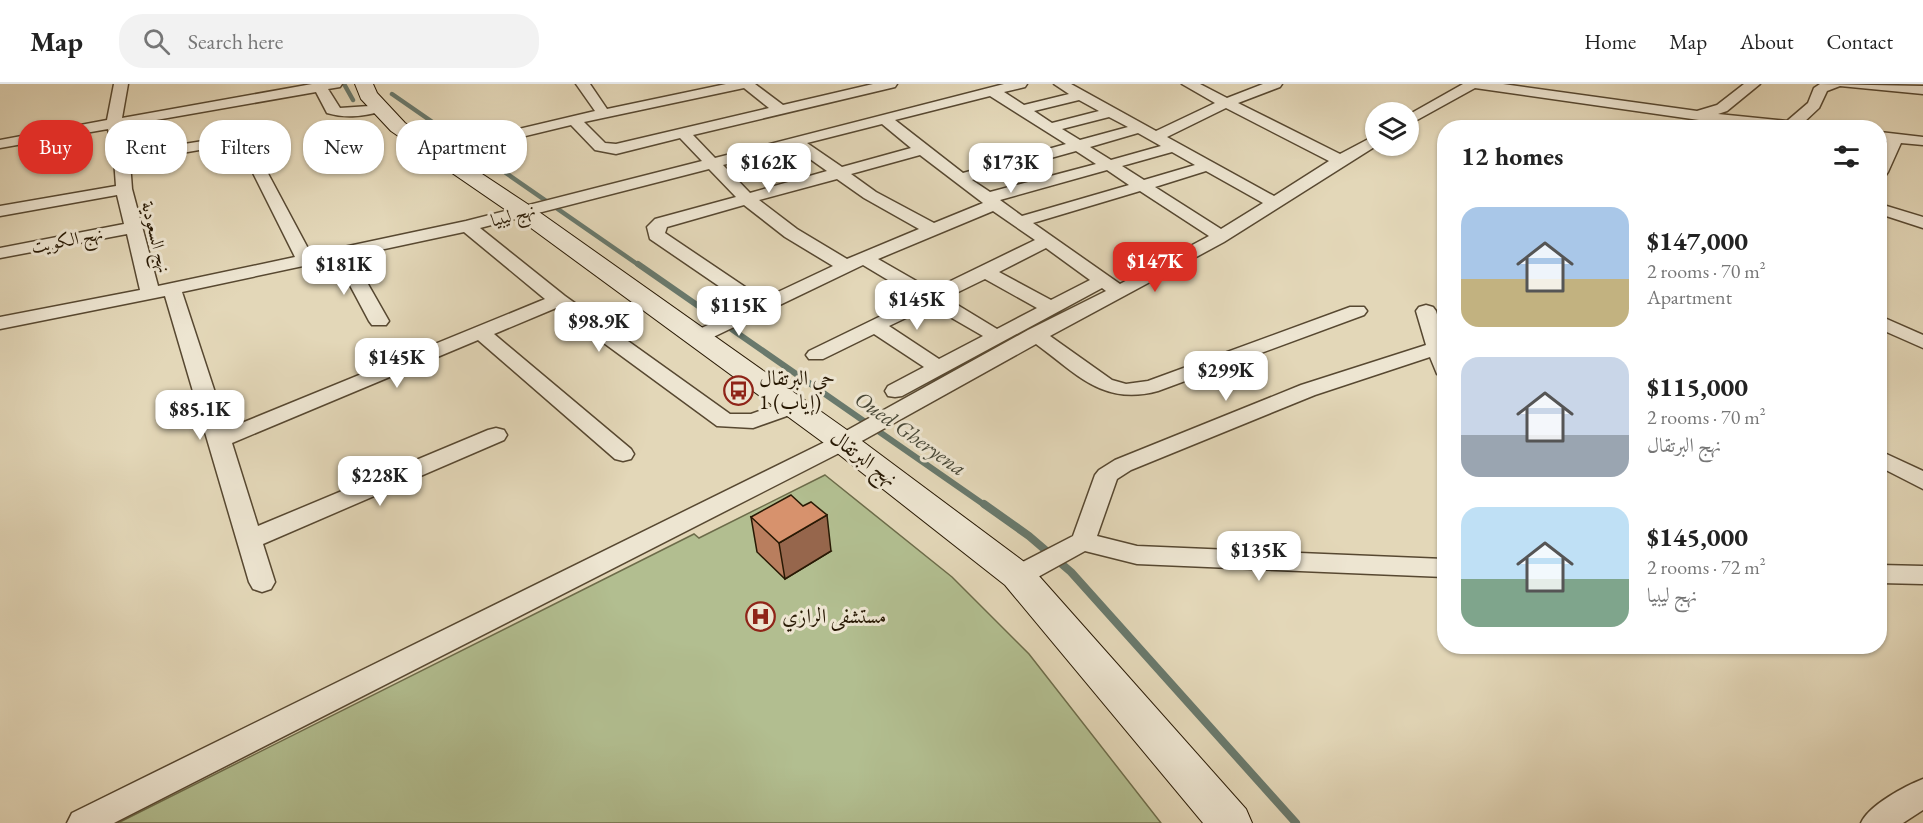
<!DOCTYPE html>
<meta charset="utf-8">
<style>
:root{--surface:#fff;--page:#f2f2f2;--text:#222;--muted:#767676;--line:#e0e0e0;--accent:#d93025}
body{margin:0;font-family:"EB Garamond",Amiri,serif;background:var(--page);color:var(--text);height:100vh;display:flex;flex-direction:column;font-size:22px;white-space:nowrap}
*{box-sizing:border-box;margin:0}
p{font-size:20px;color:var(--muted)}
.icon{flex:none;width:33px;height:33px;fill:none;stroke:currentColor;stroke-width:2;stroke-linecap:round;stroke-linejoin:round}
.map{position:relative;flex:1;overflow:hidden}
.drawer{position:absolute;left:1437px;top:36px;width:450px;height:534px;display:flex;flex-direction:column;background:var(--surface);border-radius:24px;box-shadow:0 2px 4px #0004}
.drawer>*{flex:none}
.banner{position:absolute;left:18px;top:36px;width:570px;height:54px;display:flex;gap:12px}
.fabs{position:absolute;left:1365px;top:18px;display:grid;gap:12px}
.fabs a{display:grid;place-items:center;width:54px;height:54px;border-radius:50%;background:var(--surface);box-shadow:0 2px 4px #0004;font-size:30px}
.price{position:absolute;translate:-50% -51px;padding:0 14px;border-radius:12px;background:#fff;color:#222;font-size:20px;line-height:39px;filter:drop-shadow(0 2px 3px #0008)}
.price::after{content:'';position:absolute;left:50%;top:36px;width:18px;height:14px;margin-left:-9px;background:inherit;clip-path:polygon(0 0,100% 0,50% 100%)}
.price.selected{background:var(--accent);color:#fff}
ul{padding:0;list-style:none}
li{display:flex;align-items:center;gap:18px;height:150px;padding:0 24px}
li span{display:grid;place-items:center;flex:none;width:168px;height:120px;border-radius:18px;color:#555}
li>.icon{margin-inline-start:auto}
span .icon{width:72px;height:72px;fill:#fffc;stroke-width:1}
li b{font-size:26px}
h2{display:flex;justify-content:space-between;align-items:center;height:72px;padding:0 24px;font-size:26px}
.tag{padding:0 21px;border-radius:24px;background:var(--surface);box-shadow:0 2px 4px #0004;font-size:21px;line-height:54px}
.tag.selected{background:var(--accent);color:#fff}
header{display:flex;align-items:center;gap:36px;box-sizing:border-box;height:84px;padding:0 30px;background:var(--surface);border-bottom:2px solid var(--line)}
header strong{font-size:28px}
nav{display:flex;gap:33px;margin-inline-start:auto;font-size:21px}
.search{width:420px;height:54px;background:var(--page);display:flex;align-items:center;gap:15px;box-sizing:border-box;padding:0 21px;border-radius:24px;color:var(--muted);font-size:22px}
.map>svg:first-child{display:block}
</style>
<header>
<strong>Map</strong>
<div class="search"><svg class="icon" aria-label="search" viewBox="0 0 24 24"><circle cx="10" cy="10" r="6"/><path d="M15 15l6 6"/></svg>Search here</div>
<nav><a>Home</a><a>Map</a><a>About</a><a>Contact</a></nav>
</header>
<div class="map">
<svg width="1923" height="739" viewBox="0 0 1923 739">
<rect width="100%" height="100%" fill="#e3d7b8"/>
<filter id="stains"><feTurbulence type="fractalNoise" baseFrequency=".00333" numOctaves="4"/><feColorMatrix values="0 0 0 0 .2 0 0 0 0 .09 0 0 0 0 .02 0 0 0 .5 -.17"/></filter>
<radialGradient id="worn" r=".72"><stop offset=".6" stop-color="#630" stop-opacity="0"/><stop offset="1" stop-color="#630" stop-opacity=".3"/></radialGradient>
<polygon fill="#b2be90" stroke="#6d6c4a" stroke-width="1.5" points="825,391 952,493 1029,570 1161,739 118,739 694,450 699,454"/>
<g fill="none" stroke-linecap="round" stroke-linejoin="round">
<g stroke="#69796c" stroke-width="4.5">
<polyline points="344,0 353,16"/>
<polyline points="392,10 640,182"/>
</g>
<polyline stroke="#69796c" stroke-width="6" points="638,180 986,422"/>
<polyline stroke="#69796c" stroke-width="8" points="984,420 1029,452 1071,488 1296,739"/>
<defs>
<g id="street">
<path d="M114,0H128L122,34L312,0H342L340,3L328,5L340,24L384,21L386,24L384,27C364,32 347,35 327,29L316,8L122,42L128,69L228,53L249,54L311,170L466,137L702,77L680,54L616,70L595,66L571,41L435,74L427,69L430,66L595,27L576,0H590L607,25L726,0H755L783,21L873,0H897L895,3L693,51L715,74L1004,0H1027L1025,3L1004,8L1024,21L1069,10L1054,0H1071L1156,47L1215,19L1182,0H1200L1227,14L1263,0H1282L1280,3L1238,19L1340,70L1376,51V62L1224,158L1050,252L1112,296L1126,300L1148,297L1350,223H1364L1367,227L1364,231L1158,307C1103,322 1077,290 1036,260L851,363L114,739H67L72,729L835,353L1028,246L1106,207L1102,204L902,312L895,313L888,312L885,307L888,302L924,283L874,250L823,275H809L806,271L809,267L918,214L863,181L705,257H691L688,253L691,249L748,222L650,155L647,143L655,135L736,113L709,85L480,144L565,212L730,330H751L793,315L801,317L804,322L801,327L753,344L717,342L556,224L494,250L631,365L634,370L631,375L623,377L615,375L478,256L232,359L258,442L488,346L496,344L504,346L507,351L504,356L263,460L275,498L271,505L262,508L253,505L249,498L165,212L0,245V233L140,206L127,150L0,174V164L124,140L117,111L0,132V122L116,102L114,75L108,45L0,64V56L107,36ZM744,4L769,24L616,60L605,59L584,38ZM990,12L1066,60L963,89L895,36ZM1079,16L1099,27L1052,39L1034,27ZM1226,24L1329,77L1274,112L1167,53ZM1109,33L1128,43L1080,56L1062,45ZM882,40L911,64L842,83L807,59ZM1138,49L1161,62L1111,76L1090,63ZM228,61H239L295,173L158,202L132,105L130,78ZM793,63L827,87L750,109L723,81ZM1076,67L1096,80L990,108L972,96ZM1172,68L1195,81L1144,96L1122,82ZM920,71L983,119L934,139L876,108L851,90ZM1107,86L1129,101L1022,132L1000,116ZM1206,87L1263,119L1221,145L1155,103ZM837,95L864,114L919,145L847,175L797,145L759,116ZM1140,107L1209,152L1120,200L1033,139ZM744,121L785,153L833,182L763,215L665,149L667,143ZM993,127L1035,156L932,206L878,175ZM464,148L545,215L227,345L182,208L336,175L369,237L372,241H386L389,237L352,172ZM1046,164L1090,196L1051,216L999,188ZM985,195L1037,224L997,245L946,214ZM931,222L983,252L939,275L889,242Z"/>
<polygon points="1463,0 1503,0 1697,27 1717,21 1744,0 1760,0 1727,27 1718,30 1787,37 1808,19 1814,4 1820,0 1923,2 1923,10 1840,2 1827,7 1819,24 1803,39 1814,44 1763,44 1699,36 1475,4 1408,41 1408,31"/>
<polygon points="1880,48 1923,53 1923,61 1901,59 1888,88 1886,91 1880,93 1880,73 1887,57 1880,56"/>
<polygon points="1880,120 1923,133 1923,144 1880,130"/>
<polygon points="1426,221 1433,223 1436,227 1444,255 1444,292 1437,290 1430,273 1315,311 1131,386 1117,395 1097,452 1137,462 1444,475 1444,493 1137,480 1085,467 1027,499 1018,501 1009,499 1005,492 1009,485 1073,452 1095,391 1099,386 1115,376 1301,301 1426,261 1416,227 1419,223"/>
<polygon points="1880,232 1923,251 1923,264 1880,245"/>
<polygon points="1880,367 1923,387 1923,405 1880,383"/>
<polygon points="1880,481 1923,482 1923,500 1880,499"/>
<path d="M1923,695V726L1903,739H1861C1869,721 1905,702 1923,695Z"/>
</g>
<polygon id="secondary" points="355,0 373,0 377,9 405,39 532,123 854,351 1031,483 1246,725 1252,739 1203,739 1005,501 832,365 516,133 391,47 361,15"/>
</defs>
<use href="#street" stroke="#574831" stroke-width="3"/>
<use href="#secondary" stroke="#281904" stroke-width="2"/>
<use href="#street" fill="#ede5d1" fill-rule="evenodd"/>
<use href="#secondary" fill="#ede5d1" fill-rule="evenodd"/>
</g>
<polygon fill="#b97e5e" stroke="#281904" stroke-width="1.5" points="751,433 831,467 785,495 757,468"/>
<polygon fill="#96664c" stroke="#281904" stroke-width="1.5" points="827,431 831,467 785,495 779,459"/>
<polygon fill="#d7926d" stroke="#281904" stroke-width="1.5" points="791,411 803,422 811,418 827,431 779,459 751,433"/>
<defs>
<symbol id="bus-ring" viewBox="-11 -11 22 22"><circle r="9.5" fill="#ede5d1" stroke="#8f2418" stroke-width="1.5"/><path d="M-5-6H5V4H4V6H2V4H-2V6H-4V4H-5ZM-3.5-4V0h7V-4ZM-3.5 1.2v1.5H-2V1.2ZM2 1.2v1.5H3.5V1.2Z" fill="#8f2418"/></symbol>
<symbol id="hospital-ring" viewBox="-11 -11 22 22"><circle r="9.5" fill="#ede5d1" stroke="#8f2418" stroke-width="1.5"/><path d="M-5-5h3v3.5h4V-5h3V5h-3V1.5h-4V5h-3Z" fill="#8f2418"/></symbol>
</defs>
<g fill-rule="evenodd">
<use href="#bus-ring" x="722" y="290" width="33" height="33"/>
<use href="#hospital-ring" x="744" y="516" width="33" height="33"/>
</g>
<g text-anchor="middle" stroke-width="6" stroke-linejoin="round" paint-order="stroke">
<g font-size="18" fill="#281904" stroke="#ede5d1">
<text transform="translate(513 131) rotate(-15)" y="6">نهج ليبيا</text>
<text transform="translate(156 153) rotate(76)" y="6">نهج السعودية</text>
<text transform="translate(67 156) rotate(-11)" y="6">نهج الكويت</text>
</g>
<g font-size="21" fill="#281904" stroke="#ede5d1" text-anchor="start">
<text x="759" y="301">حي البرتقال<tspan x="759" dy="24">1 (إياب)</tspan></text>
<text x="782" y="539">مستشفى الرازي</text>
</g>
<g font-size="21" fill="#281904" stroke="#ede5d1">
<text transform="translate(864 374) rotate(37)" y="7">نهج البرتقال</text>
</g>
<g font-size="22" font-style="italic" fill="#494938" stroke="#ede5d1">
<text transform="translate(911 349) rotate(35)" y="8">Oued Gheryena</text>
</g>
</g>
<rect width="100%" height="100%" filter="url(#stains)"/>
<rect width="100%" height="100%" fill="url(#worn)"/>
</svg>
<div class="fabs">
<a><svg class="icon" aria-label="layers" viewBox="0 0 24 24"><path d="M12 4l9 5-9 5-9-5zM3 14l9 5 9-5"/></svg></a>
</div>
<b class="price" style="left:769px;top:110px">$162K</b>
<b class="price" style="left:1011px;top:110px">$173K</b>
<b class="price selected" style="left:1155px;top:209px">$147K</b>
<b class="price" style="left:344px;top:212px">$181K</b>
<b class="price" style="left:917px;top:247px">$145K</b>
<b class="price" style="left:739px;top:253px">$115K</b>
<b class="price" style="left:599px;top:269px">$98.9K</b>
<b class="price" style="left:397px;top:305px">$145K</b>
<b class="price" style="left:1226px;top:318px">$299K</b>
<b class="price" style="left:200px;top:357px">$85.1K</b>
<b class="price" style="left:380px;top:423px">$228K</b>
<b class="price" style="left:1259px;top:498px">$135K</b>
<div class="banner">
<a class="tag selected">Buy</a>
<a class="tag">Rent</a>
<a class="tag">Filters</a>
<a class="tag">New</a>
<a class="tag">Apartment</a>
</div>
<section class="drawer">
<h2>12 homes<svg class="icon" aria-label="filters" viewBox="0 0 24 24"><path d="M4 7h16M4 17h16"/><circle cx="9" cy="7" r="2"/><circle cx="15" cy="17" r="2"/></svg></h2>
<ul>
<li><span style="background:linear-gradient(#a9c7e8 60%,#c2b280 0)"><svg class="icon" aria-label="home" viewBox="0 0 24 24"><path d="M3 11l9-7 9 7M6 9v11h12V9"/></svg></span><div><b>$147,000</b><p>2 rooms · 70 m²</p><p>Apartment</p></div></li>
<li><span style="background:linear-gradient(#c9d6e8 65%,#9aa5b1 0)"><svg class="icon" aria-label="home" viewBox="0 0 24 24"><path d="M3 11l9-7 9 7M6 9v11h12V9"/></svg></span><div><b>$115,000</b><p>2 rooms · 70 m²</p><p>نهج البرتقال</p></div></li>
<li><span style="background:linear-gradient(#bfe0f5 60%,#7fa58c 0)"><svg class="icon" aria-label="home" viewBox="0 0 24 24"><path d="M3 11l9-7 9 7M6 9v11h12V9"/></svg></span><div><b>$145,000</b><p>2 rooms · 72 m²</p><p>نهج ليبيا</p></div></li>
</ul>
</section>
</div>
